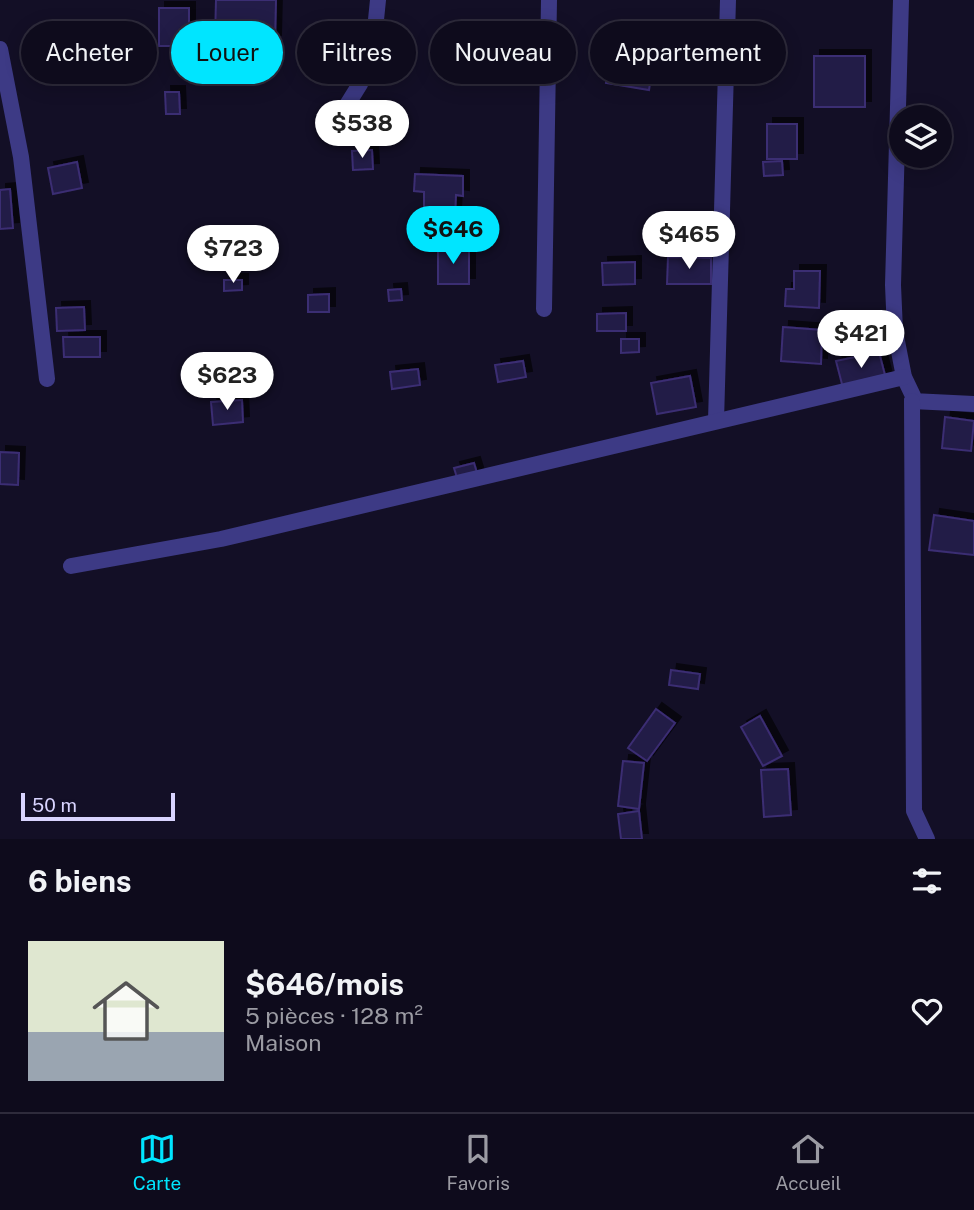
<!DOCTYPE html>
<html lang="fr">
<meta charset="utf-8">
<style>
:root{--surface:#0e0b1c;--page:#1c1929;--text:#f1f3f6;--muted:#9b9ba3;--line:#2e2b3b;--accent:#00e5ff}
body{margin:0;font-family:"Public Sans",sans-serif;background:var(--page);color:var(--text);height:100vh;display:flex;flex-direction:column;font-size:26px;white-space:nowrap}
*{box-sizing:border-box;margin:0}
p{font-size:23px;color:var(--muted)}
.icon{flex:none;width:38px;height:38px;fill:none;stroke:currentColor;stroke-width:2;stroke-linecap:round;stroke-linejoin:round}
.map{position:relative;height:839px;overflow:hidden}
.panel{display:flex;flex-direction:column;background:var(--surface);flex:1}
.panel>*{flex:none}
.hud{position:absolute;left:21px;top:21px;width:933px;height:63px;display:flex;gap:14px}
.controls{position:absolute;left:889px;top:105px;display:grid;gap:14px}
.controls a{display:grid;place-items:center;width:63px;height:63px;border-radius:50%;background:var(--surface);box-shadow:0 4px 18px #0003,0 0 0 2px var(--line);font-size:35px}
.scale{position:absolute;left:21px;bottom:18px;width:154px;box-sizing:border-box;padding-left:7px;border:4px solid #d9d4ff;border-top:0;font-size:19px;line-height:24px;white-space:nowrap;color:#d9d4ff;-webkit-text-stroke:5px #130f26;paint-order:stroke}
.price{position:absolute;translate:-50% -60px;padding:0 16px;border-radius:24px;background:#fff;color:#222;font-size:23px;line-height:46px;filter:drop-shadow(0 2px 4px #0008)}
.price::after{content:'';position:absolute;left:50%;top:42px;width:21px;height:16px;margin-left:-10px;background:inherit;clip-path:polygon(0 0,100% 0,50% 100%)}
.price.active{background:var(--accent);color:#111}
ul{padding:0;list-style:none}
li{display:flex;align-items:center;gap:21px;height:175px;padding:0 28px}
li span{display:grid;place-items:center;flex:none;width:196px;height:140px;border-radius:0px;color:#555}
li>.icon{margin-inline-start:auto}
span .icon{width:84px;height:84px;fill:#fffc;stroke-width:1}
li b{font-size:30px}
h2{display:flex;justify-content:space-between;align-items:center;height:84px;padding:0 28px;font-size:30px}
.chip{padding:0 24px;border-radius:32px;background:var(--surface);box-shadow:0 4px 18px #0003,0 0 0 2px var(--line);font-size:24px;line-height:63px}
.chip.active{background:var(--accent);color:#111}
.tabs{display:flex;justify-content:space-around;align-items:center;height:98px;border-top:2px solid var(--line);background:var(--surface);font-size:19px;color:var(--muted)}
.tabs a{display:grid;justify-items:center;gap:4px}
.tabs .active{color:var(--accent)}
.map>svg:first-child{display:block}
</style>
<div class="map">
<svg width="974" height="839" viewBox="0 0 974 839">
<defs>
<filter id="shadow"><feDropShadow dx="6" dy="-6" stdDeviation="0" flood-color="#0009"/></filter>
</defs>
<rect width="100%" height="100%" fill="#130f26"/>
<g fill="#241b47" stroke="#3b2d73" stroke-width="2" filter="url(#shadow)">
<polygon points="216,0 276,0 275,41 215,39"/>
<rect x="159" y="8" width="30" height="38"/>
<polygon points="64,36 66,49 51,51 49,38"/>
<polygon points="613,38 656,44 649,90 606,83"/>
<polygon points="534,40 537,79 492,83 488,44"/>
<rect x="814" y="56" width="51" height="51"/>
<polygon points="165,92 179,92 180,114 166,114"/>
<rect x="767" y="124" width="30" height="35"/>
<polygon points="372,150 373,169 353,170 352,151"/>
<polygon points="782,161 783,175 764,176 763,162"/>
<polygon points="77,162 82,188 53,194 48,168"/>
<polygon points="415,174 463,176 463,196 456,195 455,216 424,214 424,192 414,191"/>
<polygon points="10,189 13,228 0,229 0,190"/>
<polygon points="695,238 696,252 671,254 670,240"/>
<polygon points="438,248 469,249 469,284 438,284"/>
<polygon points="668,257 711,258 711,284 667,284"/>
<polygon points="635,262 635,284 603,285 602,263"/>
<polygon points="794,271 820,271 819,308 785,306 786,289 794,289"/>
<polygon points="224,280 242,280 242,290 224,291"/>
<polygon points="401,289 402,300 389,301 388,290"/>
<polygon points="329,294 329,312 308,312 308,295"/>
<polygon points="84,307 85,330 57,331 56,308"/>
<polygon points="626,313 626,331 597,331 597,314"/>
<polygon points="783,327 822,330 821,364 781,361"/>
<polygon points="63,337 100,337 100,357 64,357"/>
<polygon points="621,339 639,339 639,352 621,353"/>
<polygon points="879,352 886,379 843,388 836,361"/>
<polygon points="523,361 526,377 498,382 495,365"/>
<polygon points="418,369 420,385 392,389 390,372"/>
<polygon points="690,376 696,407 657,414 651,383"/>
<polygon points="242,400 243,422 213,425 211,402"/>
<polygon points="945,417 974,421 971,451 942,448"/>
<polygon points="0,452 19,453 18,485 0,484"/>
<polygon points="474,463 478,476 458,481 454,468"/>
<polygon points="934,515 974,521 974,555 929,550"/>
<polygon points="671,670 700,674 698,689 669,685"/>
<polygon points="656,709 675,723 647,761 628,748"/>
<polygon points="760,716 782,756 763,766 741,727"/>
<polygon points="623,761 644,763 639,809 618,806"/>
<polygon points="788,769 791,815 764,817 761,770"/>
<polygon points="639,811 642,839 621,839 618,814"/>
</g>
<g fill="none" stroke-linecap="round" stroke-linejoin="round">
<g stroke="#3d3a85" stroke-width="16">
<polyline points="901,0 893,285 895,331 904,377 914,398 912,401 974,404"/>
<polyline points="0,49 21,157 47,379"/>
<polyline points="347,105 360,84 372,59 378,0"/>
<polyline points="544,309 549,0"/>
<polyline points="912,401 914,811 927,839"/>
<polyline points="716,421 728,0"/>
<polyline points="71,566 221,539 904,377"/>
</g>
</g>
</svg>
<div class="controls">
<a><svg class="icon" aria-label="layers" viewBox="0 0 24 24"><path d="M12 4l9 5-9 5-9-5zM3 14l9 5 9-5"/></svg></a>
</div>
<div class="scale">50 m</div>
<b class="price" style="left:362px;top:160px">$538</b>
<b class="price active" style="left:453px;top:266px">$646</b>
<b class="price" style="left:689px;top:271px">$465</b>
<b class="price" style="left:233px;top:285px">$723</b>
<b class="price" style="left:861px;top:370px">$421</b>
<b class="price" style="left:227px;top:412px">$623</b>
<div class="hud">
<a class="chip">Acheter</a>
<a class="chip active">Louer</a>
<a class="chip">Filtres</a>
<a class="chip">Nouveau</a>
<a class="chip">Appartement</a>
</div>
</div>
<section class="panel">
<h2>6 biens<svg class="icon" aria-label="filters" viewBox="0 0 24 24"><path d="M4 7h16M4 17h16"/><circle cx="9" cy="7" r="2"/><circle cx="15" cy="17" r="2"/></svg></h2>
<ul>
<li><span style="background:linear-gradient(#dfe7d0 65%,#9aa5b1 0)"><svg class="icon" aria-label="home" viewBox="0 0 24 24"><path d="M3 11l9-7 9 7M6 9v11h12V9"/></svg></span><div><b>$646/mois</b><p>5 pièces · 128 m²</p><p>Maison</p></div><svg class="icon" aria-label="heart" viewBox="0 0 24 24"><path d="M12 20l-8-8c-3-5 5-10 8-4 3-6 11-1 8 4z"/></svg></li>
</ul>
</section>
<nav class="tabs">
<a class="active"><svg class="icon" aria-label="map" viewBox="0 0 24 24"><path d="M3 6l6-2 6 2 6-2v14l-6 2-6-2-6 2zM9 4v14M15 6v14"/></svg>Carte</a>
<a><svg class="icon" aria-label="saved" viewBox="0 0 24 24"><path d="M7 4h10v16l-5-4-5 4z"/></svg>Favoris</a>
<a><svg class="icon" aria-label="home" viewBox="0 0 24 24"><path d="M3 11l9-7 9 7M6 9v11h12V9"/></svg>Accueil</a>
</nav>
